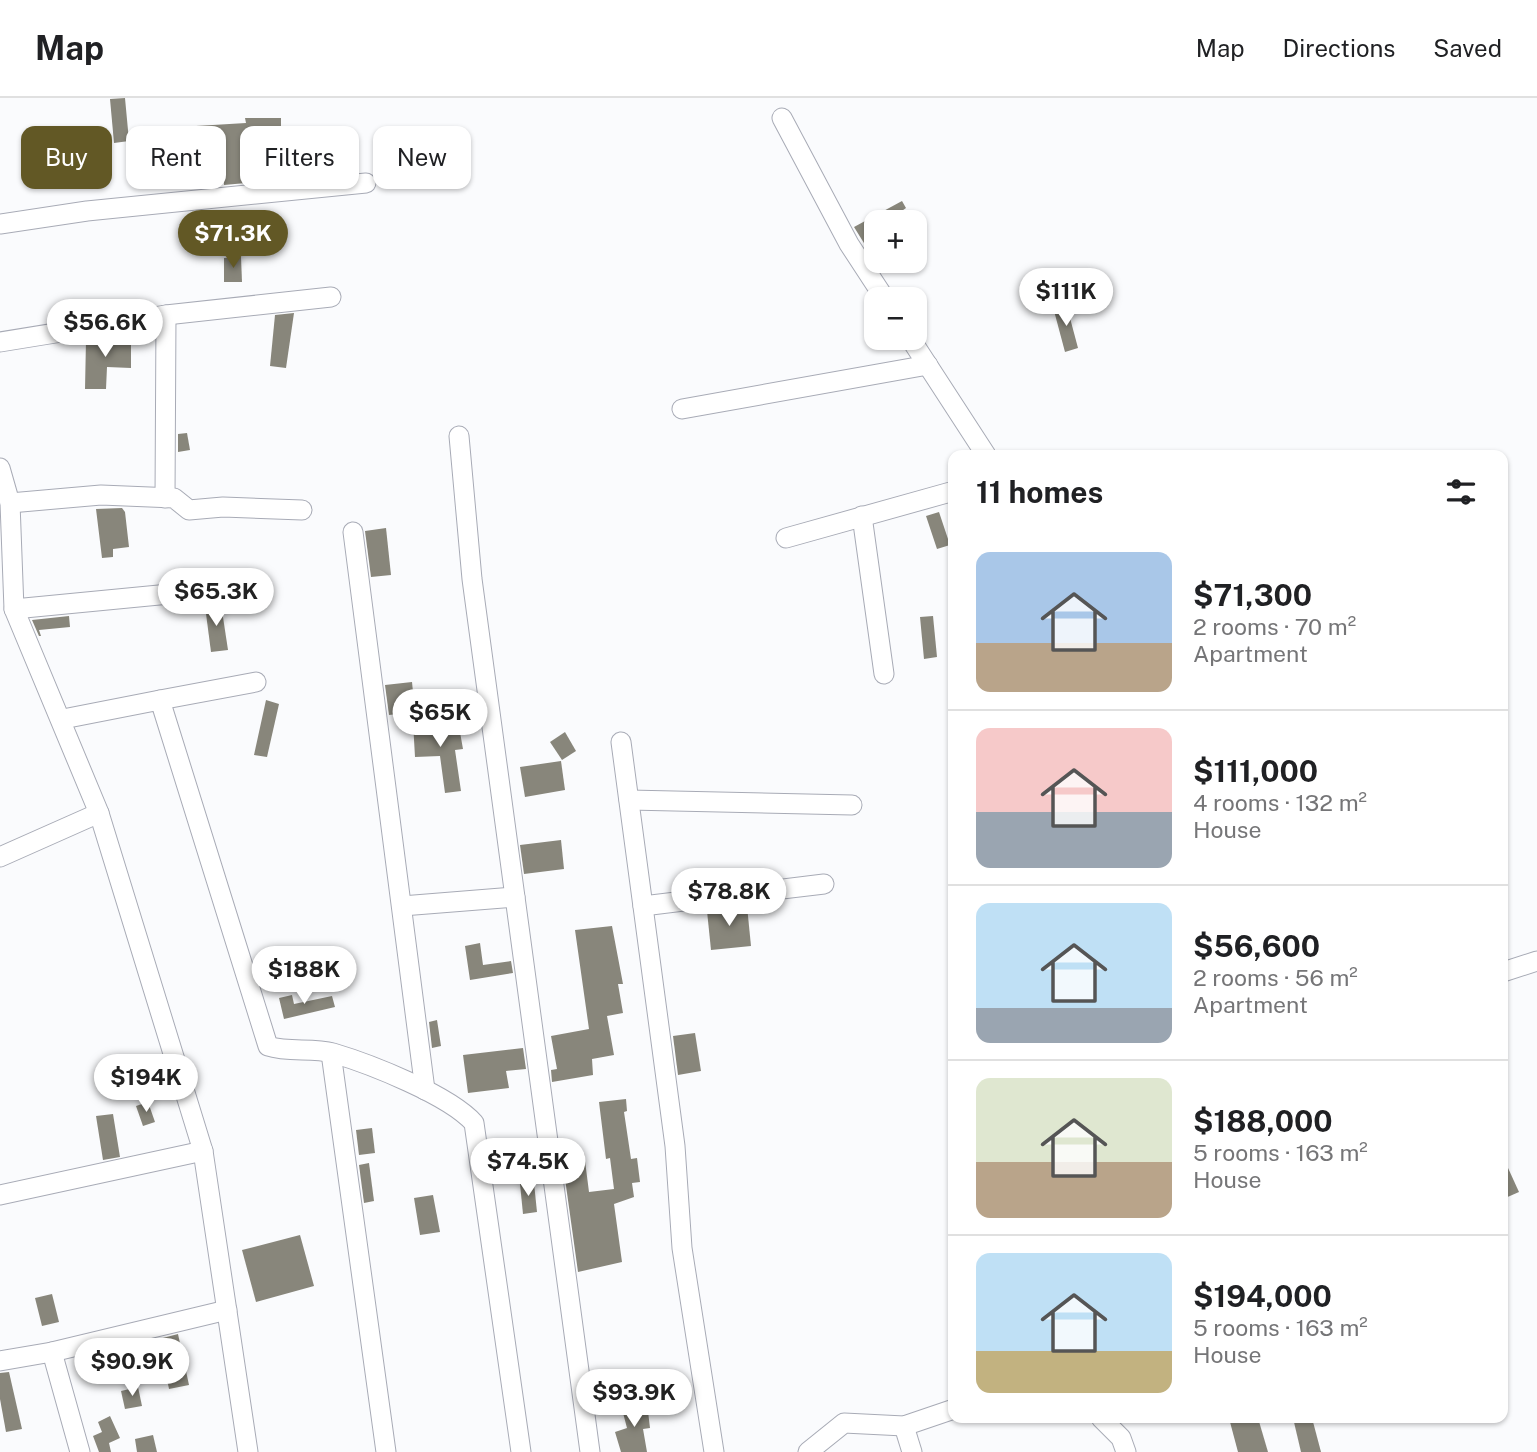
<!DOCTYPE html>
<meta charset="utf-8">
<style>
:root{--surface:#fff;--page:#f6f6f6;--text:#202124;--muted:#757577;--line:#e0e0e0;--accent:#625825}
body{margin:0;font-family:"Public Sans",sans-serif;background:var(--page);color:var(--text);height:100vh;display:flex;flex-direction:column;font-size:26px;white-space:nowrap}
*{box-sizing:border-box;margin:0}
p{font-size:23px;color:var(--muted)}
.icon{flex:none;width:38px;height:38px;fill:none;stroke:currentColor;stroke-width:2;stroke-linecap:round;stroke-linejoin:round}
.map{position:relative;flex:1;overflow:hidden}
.sheet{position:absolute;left:948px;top:352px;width:560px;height:973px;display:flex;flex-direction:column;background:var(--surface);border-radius:14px;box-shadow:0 2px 5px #0004}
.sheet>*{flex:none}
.top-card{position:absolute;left:21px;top:28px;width:665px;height:63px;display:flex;gap:14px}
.tools{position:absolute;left:864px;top:112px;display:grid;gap:14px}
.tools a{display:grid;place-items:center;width:63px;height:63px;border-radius:14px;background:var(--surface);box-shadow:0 2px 5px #0004;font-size:35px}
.price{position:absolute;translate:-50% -60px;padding:0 16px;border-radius:24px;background:#fff;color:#222;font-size:23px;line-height:46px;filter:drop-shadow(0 2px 4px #0008)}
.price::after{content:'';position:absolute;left:50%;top:42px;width:21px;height:16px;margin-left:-10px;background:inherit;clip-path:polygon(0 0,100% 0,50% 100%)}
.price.active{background:var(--accent);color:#fff}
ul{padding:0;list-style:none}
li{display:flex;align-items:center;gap:21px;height:175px;padding:0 28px}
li+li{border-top:2px solid var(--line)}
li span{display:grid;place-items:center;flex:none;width:196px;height:140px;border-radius:14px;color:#555}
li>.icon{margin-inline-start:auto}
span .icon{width:84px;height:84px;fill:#fffc;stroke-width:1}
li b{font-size:30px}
h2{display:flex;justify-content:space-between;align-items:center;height:84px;padding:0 28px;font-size:30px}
.pill{padding:0 24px;border-radius:14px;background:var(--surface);box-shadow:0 2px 5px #0004;font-size:24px;line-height:63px}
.pill.active{background:var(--accent);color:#fff}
header{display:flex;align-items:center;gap:42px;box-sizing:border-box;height:98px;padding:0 35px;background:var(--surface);border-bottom:2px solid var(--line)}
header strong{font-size:33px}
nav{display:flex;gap:38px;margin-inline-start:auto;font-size:24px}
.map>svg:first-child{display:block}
</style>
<header>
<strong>Map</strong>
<nav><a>Map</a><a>Directions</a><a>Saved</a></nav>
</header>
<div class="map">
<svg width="1537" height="1354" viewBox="0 0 1537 1354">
<rect width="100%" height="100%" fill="#fafbfd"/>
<g fill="#88867b">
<polygon points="125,0 129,43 114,45 110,1"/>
<polygon points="245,20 281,20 281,33 289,33 289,50 273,51 273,47 244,50 246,85 224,87 222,40 198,43 196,28 246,25"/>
<polygon points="902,103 906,110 886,124 877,124 877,166 854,129"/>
<polygon points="241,159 242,184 224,184 224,160"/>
<polygon points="1066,205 1078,250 1065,254 1053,209"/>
<polygon points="294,215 286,270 270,268 275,217"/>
<polygon points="107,239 131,239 131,270 107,269 106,291 85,291 86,242"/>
<polygon points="187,335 190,352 178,354 178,336"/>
<polygon points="122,410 125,414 129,449 113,451 113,459 102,460 96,411"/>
<polygon points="939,414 950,447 937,451 926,418"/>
<polygon points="386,430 391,477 371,479 365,433"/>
<polygon points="221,506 228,552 211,554 205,508"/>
<polygon points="69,518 70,529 39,532 41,538 39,538 32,522"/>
<polygon points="933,518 937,559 924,561 920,519"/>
<polygon points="412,584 415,614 389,617 385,587"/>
<polygon points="266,602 279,606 267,659 254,657"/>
<polygon points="430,622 430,628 458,623 463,651 455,652 461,693 445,695 440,658 415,659 413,624"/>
<polygon points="565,634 576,653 562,662 550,644"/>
<polygon points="561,663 565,692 525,699 520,669"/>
<polygon points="561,742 564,771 524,776 520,747"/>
<polygon points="747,808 751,848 711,852 707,813"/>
<polygon points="612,828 623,886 618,886 623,915 607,918 614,957 592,961 593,977 552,984 551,972 557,971 551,938 589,931 575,832"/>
<polygon points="480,845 483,867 511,863 513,875 470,882 465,848"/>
<polygon points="292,897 294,906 332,898 335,909 284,921 279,900"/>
<polygon points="437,922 441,948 432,950 429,924"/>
<polygon points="695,935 701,973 678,977 673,938"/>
<polygon points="523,950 526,971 506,973 509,990 468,995 463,957"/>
<polygon points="626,1001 627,1013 624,1014 631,1061 637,1060 640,1084 632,1085 634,1099 614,1106 622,1164 578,1174 562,1059 584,1055 589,1094 614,1091 610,1060 606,1061 599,1004"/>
<polygon points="148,1004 155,1024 143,1028 136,1008"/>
<polygon points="113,1016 120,1059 103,1062 96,1018"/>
<polygon points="372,1030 375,1055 359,1057 356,1032"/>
<polygon points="1503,1059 1519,1094 1503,1101"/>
<polygon points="369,1065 374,1103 364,1105 359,1067"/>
<polygon points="534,1085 537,1114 523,1116 520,1086"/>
<polygon points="433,1097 440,1134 420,1137 414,1100"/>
<polygon points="300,1137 314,1188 256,1204 242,1152"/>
<polygon points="52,1196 59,1224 42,1228 35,1200"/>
<polygon points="178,1236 189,1287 169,1291 159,1241"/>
<polygon points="9,1274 22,1331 6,1334 0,1301 0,1275"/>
<polygon points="138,1289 142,1308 125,1311 121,1293"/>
<polygon points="647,1305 650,1330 643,1331 647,1354 621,1354 615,1334 627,1330 622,1311"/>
<polygon points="110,1318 120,1340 109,1345 111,1354 99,1354 93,1338 102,1334 98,1324"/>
<polygon points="1251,1320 1258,1320 1268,1354 1238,1354 1230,1324"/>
<polygon points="1293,1320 1312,1320 1321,1354 1301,1354"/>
<polygon points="153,1337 157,1354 137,1354 135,1341"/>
</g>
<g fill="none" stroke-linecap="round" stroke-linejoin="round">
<defs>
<g id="minor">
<polyline points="782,20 849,146 885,201"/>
<polyline points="0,126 87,113 366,85"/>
<polyline points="910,240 986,357"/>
<polyline points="0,244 166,217 331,199"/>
<polyline points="682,311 928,267"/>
<polyline points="459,338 472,481 590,1354"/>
<polyline points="0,370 10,405 14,511 99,715 203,1053 248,1354"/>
<polyline points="165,400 166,217"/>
<polyline points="10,405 101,397 174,400 189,412 223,409 302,412"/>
<polyline points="862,418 884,576"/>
<polyline points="353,434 425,992"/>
<polyline points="786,440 954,393"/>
<polyline points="14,511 242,489"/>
<polyline points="160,602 256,584"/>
<path d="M63,621L160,602L268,948C289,955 312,949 333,955C370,966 449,997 474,1025L521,1354"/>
<polyline points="621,644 675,1048 682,1150 714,1354"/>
<polyline points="629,702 852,707"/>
<polyline points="0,759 99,715"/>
<polyline points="402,808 515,799"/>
<polyline points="643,808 824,786"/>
<polyline points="1503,874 1537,863"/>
<polyline points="331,955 386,1354"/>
<polyline points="0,1097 203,1053"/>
<polyline points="52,1254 227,1212"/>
<polyline points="0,1263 52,1254 80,1354"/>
<polyline points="1101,1320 1121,1340 1126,1354"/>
<polyline points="904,1328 912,1354"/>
<polyline points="808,1354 844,1325 904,1328 954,1311"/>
</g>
</defs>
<use href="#minor" stroke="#a8abb6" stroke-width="21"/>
<use href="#minor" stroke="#fff" stroke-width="19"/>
</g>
</svg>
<div class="tools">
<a>+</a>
<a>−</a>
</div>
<b class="price active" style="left:233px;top:172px">$71.3K</b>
<b class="price" style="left:1066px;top:230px">$111K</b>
<b class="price" style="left:105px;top:261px">$56.6K</b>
<b class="price" style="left:216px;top:530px">$65.3K</b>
<b class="price" style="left:440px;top:651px">$65K</b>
<b class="price" style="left:729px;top:830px">$78.8K</b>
<b class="price" style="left:304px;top:908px">$188K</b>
<b class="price" style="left:146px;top:1016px">$194K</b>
<b class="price" style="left:528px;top:1100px">$74.5K</b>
<b class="price" style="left:132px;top:1300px">$90.9K</b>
<b class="price" style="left:634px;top:1331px">$93.9K</b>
<div class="top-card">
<a class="pill active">Buy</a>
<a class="pill">Rent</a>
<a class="pill">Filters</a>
<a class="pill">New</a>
</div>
<section class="sheet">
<h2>11 homes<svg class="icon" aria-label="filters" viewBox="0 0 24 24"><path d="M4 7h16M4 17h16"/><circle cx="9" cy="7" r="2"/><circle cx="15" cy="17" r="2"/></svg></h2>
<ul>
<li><span style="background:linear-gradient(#a9c7e8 65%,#b9a48a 0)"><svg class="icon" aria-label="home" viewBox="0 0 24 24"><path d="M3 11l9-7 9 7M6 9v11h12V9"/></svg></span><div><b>$71,300</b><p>2 rooms · 70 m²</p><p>Apartment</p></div></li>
<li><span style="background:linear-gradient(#f6c9c9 60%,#9aa5b1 0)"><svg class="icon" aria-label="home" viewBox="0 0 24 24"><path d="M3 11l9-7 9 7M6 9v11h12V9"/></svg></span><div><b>$111,000</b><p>4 rooms · 132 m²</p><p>House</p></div></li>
<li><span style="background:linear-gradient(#bfe0f5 75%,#9aa5b1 0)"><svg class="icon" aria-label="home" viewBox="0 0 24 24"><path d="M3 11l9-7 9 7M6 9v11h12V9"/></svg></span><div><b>$56,600</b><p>2 rooms · 56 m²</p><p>Apartment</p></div></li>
<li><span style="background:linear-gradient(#dfe7d0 60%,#b9a48a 0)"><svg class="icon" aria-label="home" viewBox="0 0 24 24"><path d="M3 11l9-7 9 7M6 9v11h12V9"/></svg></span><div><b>$188,000</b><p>5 rooms · 163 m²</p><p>House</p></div></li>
<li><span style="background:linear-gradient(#bfe0f5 70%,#c2b280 0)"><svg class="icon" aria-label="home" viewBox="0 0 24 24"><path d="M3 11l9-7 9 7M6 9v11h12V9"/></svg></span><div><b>$194,000</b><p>5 rooms · 163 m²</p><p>House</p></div></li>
</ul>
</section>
</div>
